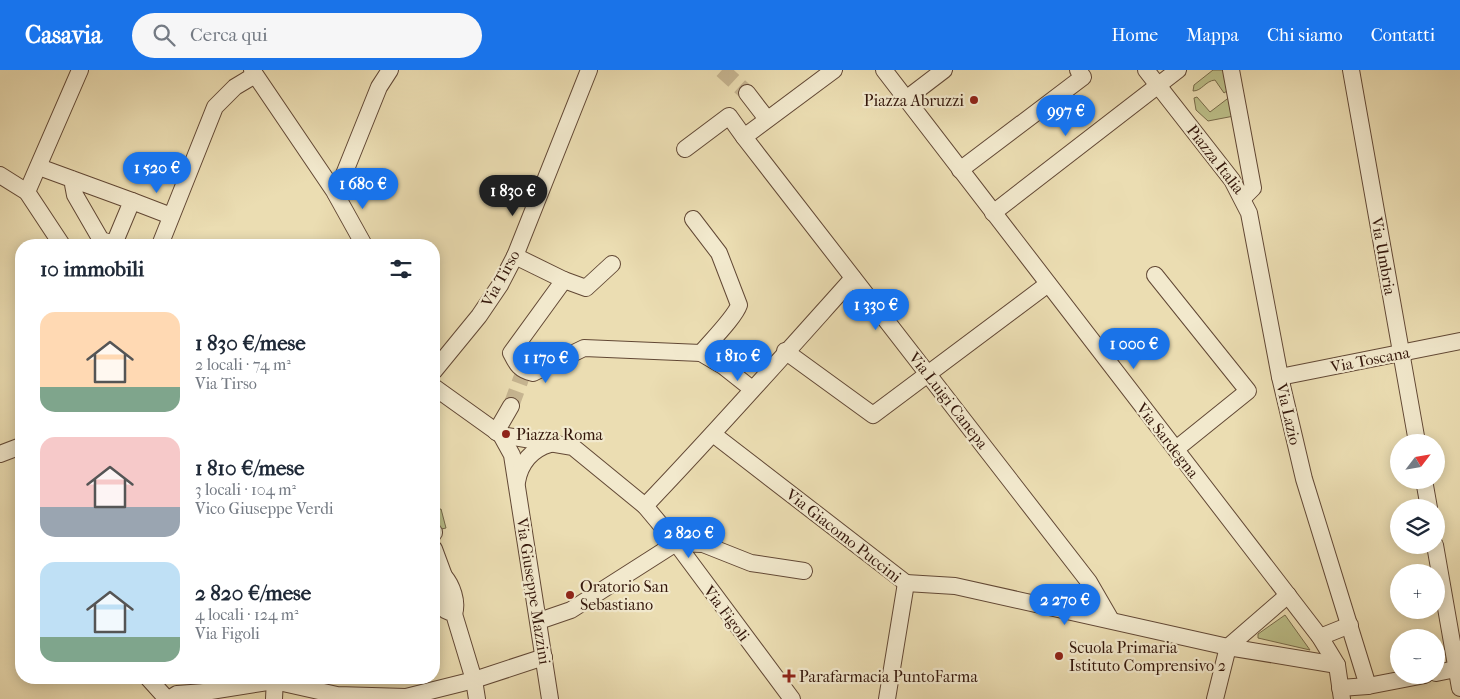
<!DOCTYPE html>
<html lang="it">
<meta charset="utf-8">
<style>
:root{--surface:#fff;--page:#f6f6f7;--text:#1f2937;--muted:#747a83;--accent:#1a73e8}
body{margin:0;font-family:"IM FELL French Canon",serif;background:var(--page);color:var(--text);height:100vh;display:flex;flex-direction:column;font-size:19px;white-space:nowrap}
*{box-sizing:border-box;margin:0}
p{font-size:16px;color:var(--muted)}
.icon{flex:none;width:28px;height:28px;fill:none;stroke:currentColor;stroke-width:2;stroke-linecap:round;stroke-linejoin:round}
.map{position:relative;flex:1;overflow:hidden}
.side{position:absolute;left:15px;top:169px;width:425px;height:445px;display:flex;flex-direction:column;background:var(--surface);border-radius:20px;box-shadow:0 2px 12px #0003}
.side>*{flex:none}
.needle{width:32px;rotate:59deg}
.fabs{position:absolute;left:1390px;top:364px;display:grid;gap:10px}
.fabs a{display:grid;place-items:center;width:55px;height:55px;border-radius:50%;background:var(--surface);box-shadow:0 2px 12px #0003;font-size:25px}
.price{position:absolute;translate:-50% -42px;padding:0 11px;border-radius:18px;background:var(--accent);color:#fff;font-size:16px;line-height:32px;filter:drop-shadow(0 1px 2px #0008)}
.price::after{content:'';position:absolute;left:50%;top:30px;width:15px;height:11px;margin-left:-8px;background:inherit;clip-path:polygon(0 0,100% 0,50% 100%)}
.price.on{background:#222;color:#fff}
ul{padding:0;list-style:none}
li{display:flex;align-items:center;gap:15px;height:125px;padding:0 25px}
li span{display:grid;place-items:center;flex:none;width:140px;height:100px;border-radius:15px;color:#555}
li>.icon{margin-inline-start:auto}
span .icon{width:60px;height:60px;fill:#fffc;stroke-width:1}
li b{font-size:21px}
h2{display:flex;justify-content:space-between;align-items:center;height:60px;padding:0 25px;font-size:21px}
header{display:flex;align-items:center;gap:30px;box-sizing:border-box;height:70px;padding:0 25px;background:var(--accent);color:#fff}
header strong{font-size:24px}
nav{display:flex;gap:28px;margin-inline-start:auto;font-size:18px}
.search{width:350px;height:45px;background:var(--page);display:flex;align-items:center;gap:12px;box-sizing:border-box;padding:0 18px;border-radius:28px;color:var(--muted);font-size:19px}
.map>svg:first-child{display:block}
</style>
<header>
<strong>Casavia</strong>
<div class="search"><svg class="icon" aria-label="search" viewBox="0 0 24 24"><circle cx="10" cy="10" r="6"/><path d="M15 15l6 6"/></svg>Cerca qui</div>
<nav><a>Home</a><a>Mappa</a><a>Chi siamo</a><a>Contatti</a></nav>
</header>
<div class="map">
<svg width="1460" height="629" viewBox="0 0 1460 629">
<rect width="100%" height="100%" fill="#ebddb2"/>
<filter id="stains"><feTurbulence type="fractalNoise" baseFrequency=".004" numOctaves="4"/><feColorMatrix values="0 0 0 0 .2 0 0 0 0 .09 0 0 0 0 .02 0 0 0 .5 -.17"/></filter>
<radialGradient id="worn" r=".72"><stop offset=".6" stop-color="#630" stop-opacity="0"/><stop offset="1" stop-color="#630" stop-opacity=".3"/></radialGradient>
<g fill="#bcbf89" stroke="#786b4a">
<path d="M1213,0H1227L1230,19L1224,23L1215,10C1205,11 1202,21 1193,21L1194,15Z"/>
<polygon points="1231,26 1234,46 1208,51 1196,40 1194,28 1197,27 1210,42"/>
<polygon points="441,439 446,458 437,460 434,440"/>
<polygon points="1285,545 1310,580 1258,568 1258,564"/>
</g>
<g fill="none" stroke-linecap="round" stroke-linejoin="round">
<g stroke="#c6b591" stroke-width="16" stroke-dasharray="16 8" stroke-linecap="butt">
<polyline points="722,0 747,23"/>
<polyline points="511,336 522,306"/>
</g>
<defs>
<g id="minor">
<polyline points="252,0 334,121 364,175"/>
<polyline points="834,0 744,67 1089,512 1111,550"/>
<polyline points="884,0 1320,567 1337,595 1342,629"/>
<polyline points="1146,0 1232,110 1249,143 1280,307 1304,409 1368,616"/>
<polyline points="1231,0 1253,118 1243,128"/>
<polyline points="1351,0 1417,372"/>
<polyline points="747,23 767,49"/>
<polyline points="906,29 944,0"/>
<polyline points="685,79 729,46 744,67"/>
<polyline points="39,97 132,131 114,174 101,170 75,125 72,109"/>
<polyline points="960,100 1083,7 1078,0"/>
<polyline points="0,105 27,122 62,175"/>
<polyline points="27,122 80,0"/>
<polyline points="336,124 379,17 390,0"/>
<polyline points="132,131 171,146"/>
<polyline points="993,143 1178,0"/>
<path d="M693,149L719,183L739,235C735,247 711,271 701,283"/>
<polyline points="160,175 215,37 235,17 255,5"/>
<path d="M515,186L564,210L511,283C517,295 520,300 533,303L584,278L701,283L723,296L752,319"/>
<polyline points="1155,205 1248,321 1176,379"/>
<polyline points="564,210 586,218 612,194"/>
<polyline points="785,281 873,345 1048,214"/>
<polyline points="434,301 479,246 500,215 515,186 589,0"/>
<polyline points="1280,307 1460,271"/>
<polyline points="434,317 501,365 573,377 645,436 676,473 792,629"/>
<polyline points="496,362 511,336"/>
<polyline points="713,364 906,513"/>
<polyline points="501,365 512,385 550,629"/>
<polyline points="0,384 21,376"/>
<polyline points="1424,410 1429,438"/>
<path d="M517,412C520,393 532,379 550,374"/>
<path d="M645,436C716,362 784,285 853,208"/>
<polyline points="434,462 434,463"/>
<polyline points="1435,475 1460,618"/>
<polyline points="434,479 444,506 438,514 445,540 454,544 474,610 477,629"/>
<path d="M444,506C452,515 458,532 454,544"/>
<polyline points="906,513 955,516 1228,577 1337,595"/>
<polyline points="539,551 571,540 676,473 703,474 751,493 804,501"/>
<polyline points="1320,567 1350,555"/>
<polyline points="1228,577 1288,525"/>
<polyline points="1436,603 1460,598"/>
<polyline points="148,608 167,629"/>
<polyline points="1340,618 1368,616 1425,605"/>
<polyline points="205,622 274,611 337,625 406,627 474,610 544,587"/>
<polyline points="169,629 177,624 205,622 203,629"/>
<polyline points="274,629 275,608"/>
<polyline points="887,629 906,513"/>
<polyline points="1215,629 1228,577"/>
</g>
</defs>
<use href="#minor" stroke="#624835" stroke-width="18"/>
<use href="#minor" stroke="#f2e9cd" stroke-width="16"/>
</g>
<g fill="#8f2418" stroke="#f2e9cd" stroke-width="2">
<circle cx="974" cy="30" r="5"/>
<circle cx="506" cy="364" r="5"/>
<circle cx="570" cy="525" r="5"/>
<circle cx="1059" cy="586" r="5"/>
<path d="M786.5 598.5h5v5h5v5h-5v5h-5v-5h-5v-5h5z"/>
</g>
<g text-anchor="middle" stroke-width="4.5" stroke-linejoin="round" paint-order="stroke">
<g font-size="16" fill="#34170b" stroke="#f2e9cd" text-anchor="start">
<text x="964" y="36" text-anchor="end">Piazza Abruzzi</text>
<text x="516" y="370">Piazza Roma</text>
<text x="580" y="522">Oratorio San<tspan x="580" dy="18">Sebastiano</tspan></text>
<text x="1069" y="583">Scuola Primaria<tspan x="1069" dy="18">Istituto Comprensivo 2</tspan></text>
<text x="799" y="612">Parafarmacia PuntoFarma</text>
</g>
<g font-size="16" fill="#34170b" stroke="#f2e9cd">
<text transform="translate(1216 89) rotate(52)" y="6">Piazza Italia</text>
<text transform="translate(1384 186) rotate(80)" y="6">Via Umbria</text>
<text transform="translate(500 208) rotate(-61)" y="6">Via Tirso</text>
<text transform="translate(1370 289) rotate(-11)" y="6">Via Toscana</text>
<text transform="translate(949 330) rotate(52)" y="6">Via Luigi Canepa</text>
<text transform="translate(1289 344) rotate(77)" y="6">Via Lazio</text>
<text transform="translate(1168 370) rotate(52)" y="6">Via Sardegna</text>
<text transform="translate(844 465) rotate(38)" y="6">Via Giacomo Puccini</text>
<text transform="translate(534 521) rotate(81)" y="6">Via Giuseppe Mazzini</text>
<text transform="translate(727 543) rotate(53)" y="6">Via Figoli</text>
</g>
</g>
<rect width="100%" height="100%" filter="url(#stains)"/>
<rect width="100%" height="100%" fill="url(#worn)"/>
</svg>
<div class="fabs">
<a><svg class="needle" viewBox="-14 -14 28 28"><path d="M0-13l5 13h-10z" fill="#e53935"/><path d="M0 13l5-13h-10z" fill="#747a83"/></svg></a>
<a><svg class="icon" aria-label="layers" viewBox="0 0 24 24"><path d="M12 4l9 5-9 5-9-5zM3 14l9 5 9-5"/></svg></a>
<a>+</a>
<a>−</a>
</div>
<b class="price" style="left:1066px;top:67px">997 €</b>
<b class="price" style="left:157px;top:124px">1 520 €</b>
<b class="price" style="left:363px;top:140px">1 680 €</b>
<b class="price on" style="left:513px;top:147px">1 830 €</b>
<b class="price" style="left:876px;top:261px">1 330 €</b>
<b class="price" style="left:1134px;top:300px">1 000 €</b>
<b class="price" style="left:738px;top:312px">1 810 €</b>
<b class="price" style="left:546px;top:314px">1 170 €</b>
<b class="price" style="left:689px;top:489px">2 820 €</b>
<b class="price" style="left:1065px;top:556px">2 270 €</b>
<section class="side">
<h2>10 immobili<svg class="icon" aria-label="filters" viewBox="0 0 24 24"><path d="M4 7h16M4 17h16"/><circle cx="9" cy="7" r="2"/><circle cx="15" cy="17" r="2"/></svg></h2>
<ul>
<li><span style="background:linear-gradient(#ffd9b3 75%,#7fa58c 0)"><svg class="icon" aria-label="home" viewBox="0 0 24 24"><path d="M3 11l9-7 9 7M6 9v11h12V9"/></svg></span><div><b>1 830 €/mese</b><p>2 locali · 74 m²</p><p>Via Tirso</p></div></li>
<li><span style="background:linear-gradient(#f6c9c9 70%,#9aa5b1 0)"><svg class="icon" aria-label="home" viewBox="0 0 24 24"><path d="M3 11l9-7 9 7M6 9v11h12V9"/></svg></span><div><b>1 810 €/mese</b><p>3 locali · 104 m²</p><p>Vico Giuseppe Verdi</p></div></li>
<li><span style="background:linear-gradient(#bfe0f5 75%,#7fa58c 0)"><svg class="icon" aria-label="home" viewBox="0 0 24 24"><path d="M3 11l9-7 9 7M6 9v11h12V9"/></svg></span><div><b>2 820 €/mese</b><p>4 locali · 124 m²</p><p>Via Figoli</p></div></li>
</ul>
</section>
</div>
